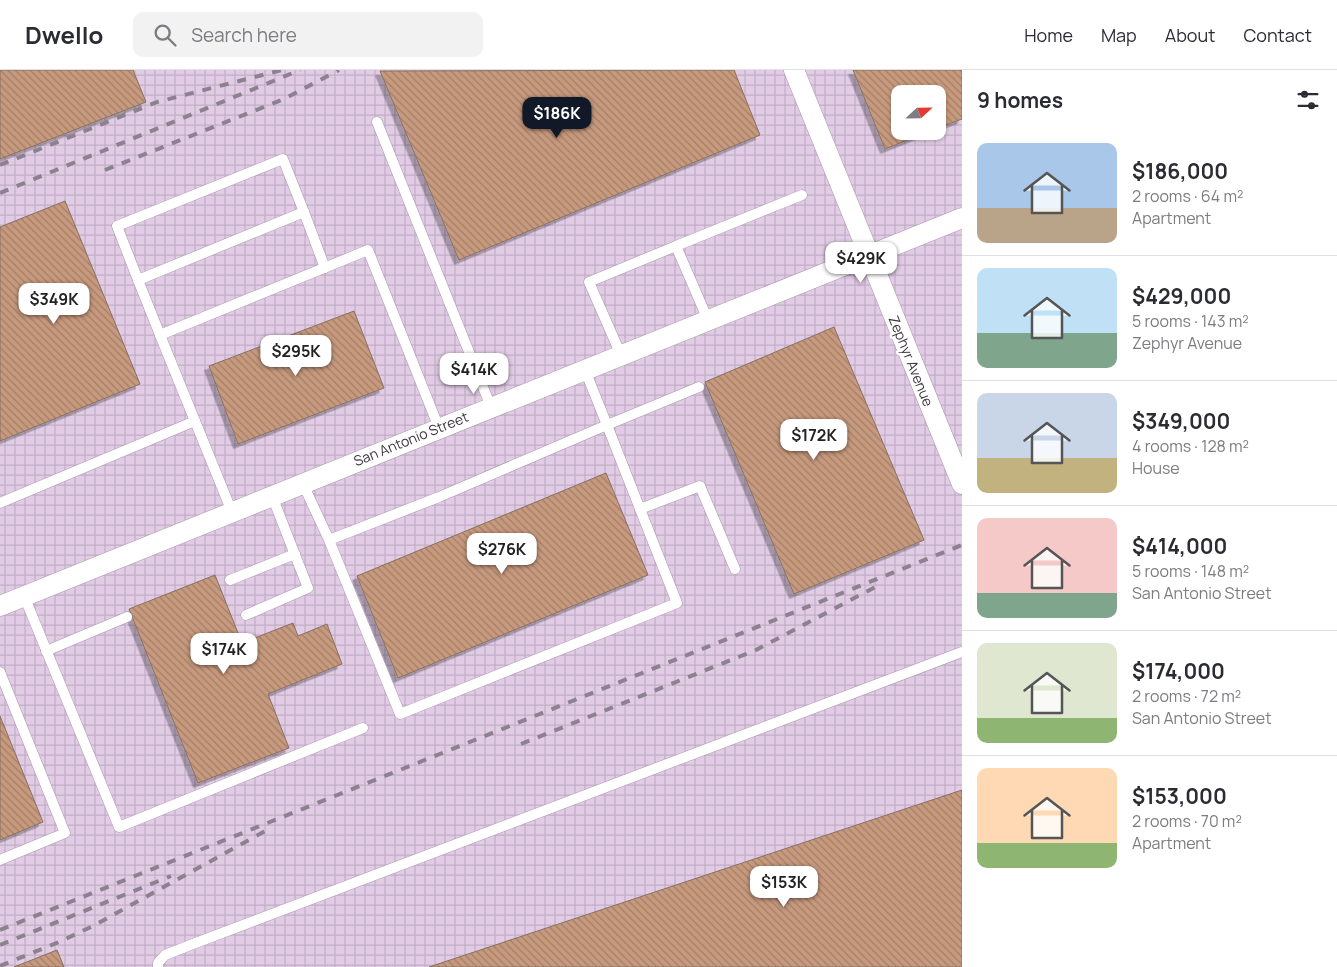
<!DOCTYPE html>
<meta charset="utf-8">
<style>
:root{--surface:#fff;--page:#f2f2f3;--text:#2b2b33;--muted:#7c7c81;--line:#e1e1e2;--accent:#111827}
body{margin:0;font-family:Manrope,sans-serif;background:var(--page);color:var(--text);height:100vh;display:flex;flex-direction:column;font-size:19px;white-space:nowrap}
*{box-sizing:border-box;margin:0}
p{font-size:16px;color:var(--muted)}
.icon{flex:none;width:28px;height:28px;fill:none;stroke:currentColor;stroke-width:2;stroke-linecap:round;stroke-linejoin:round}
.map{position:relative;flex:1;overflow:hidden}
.drawer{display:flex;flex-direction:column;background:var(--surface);width:375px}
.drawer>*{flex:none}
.needle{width:32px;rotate:68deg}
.tools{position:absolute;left:891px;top:15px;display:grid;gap:10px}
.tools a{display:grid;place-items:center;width:55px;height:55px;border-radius:10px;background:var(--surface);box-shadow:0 1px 4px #0004;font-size:25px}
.price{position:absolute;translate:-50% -42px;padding:0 11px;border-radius:10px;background:#fff;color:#222;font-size:16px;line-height:32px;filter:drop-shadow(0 1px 2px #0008)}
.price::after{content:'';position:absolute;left:50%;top:30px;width:15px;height:11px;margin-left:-8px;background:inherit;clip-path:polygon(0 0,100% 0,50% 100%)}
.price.current{background:var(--accent);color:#fff}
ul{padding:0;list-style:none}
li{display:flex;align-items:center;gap:15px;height:125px;padding:0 15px}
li+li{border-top:1px solid var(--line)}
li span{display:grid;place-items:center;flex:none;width:140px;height:100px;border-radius:10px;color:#555}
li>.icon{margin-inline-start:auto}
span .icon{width:60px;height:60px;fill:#fffc;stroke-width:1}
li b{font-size:21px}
h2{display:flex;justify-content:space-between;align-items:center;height:60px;padding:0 15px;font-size:21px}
header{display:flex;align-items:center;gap:30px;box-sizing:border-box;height:70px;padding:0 25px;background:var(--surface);border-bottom:1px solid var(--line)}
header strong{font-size:24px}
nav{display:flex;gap:28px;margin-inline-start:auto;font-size:18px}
.search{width:350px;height:45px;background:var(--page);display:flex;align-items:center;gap:12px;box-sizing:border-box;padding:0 18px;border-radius:10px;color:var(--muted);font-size:19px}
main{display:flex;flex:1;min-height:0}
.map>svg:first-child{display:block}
</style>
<header>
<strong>Dwello</strong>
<div class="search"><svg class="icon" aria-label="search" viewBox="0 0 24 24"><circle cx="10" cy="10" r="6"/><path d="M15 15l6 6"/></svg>Search here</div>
<nav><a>Home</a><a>Map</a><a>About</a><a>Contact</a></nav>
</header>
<main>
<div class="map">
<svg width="962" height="897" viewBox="0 0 962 897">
<defs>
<pattern id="industrial-grid" width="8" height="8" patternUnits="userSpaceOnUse" patternTransform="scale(1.25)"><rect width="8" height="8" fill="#e1cbe5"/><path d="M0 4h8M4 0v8" fill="none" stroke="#c2afc6"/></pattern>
<pattern id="building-back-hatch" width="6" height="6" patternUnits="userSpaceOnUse" patternTransform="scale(1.25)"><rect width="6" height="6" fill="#c7997d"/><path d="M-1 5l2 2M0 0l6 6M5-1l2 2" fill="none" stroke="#a37e68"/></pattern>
<filter id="shadow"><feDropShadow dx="-4.5" dy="4.5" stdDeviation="0" flood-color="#0004"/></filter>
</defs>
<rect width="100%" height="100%" fill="#e9d8ec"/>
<path fill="url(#industrial-grid)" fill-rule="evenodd" d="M0,0H962V897H0ZM900,24H938V61H900Z"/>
<g fill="url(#building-back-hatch)" stroke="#867164" filter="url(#shadow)">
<polygon points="0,0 133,0 146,32 0,89"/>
<polygon points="734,0 760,65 459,190 380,1"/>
<polygon points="853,0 962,0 962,49 938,58 938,24 900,24 900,61 930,61 885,79"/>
<polygon points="65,131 140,314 0,371 0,157"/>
<polygon points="354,241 384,318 238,374 209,296"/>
<polygon points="834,257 924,470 794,524 705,312"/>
<polygon points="606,403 648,505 398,608 357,506"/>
<polygon points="215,505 242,573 293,553 298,566 327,554 342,594 268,624 289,678 198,713 129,539"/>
<polygon points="0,646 43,752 0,770"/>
<polygon points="962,720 962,897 429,897"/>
<polygon points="57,880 64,897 14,897"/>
</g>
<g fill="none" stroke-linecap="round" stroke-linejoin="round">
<defs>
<g id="service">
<polyline points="377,52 491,337"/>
<polyline points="138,210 117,156 283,89 304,142"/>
<polyline points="708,250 676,176 802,125"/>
<polyline points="160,265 138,210 304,142 325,198"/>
<polyline points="621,285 589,212 676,176"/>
<polyline points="585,300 607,355 699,317"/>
<polyline points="303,414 329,470 439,427 607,355 677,533 400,644 329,470"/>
<polyline points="0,433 195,351"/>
<polyline points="640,439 700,416 735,499"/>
<polyline points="232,442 160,265 368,180 439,358"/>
<polyline points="230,510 295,484"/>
<polyline points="24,526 119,757 363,658"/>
<polyline points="246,545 308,518 272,426"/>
<polyline points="46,581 127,547"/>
<polyline points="0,602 65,763 0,790"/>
<polyline points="158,897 158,893 165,885 193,874 962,582"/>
</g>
<g id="minor">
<polyline points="794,0 962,414"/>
<polyline points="0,536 962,148"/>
</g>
</defs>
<use href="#service" stroke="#a999ac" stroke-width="11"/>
<use href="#minor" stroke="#a999ac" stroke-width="21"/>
<use href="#service" stroke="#fff" stroke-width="10"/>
<use href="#minor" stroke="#fff" stroke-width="20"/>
<g stroke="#8c818e" stroke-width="4" stroke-dasharray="9 9" stroke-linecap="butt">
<polyline points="0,95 157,32 282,0"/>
<polyline points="105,100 284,29 339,0"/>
<polyline points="0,123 300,0"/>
<polyline points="521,674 756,580 879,515"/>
<polyline points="0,860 962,475"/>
<polyline points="0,875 171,806"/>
<polyline points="0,896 59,872 93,856 267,760"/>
</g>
</g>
<g text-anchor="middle" stroke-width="4.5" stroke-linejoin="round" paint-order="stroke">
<g font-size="14" fill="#3d363e" stroke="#fff">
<text transform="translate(911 291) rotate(68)" y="5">Zephyr Avenue</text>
<text transform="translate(411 369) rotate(-22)" y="5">San Antonio Street</text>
</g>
</g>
</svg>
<div class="tools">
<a><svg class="needle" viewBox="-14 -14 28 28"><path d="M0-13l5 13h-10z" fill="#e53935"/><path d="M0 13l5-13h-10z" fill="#7c7c81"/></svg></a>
</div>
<b class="price current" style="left:557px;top:69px">$186K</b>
<b class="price" style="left:861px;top:214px">$429K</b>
<b class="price" style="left:54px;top:255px">$349K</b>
<b class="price" style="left:296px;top:307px">$295K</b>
<b class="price" style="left:474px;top:325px">$414K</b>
<b class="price" style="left:814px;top:391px">$172K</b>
<b class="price" style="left:502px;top:505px">$276K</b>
<b class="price" style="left:224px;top:605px">$174K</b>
<b class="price" style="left:784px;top:838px">$153K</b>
</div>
<section class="drawer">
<h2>9 homes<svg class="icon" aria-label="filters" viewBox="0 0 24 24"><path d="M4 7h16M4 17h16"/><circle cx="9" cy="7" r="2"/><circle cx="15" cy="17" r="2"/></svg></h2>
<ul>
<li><span style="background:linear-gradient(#a9c7e8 65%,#b9a48a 0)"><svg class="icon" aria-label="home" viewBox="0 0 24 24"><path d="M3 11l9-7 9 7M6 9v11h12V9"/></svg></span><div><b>$186,000</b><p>2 rooms · 64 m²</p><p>Apartment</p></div></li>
<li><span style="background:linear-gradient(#bfe0f5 65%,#7fa58c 0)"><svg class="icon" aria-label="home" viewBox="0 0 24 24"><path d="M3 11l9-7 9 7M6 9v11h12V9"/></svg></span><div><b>$429,000</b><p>5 rooms · 143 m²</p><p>Zephyr Avenue</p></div></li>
<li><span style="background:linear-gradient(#c9d6e8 65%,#c2b280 0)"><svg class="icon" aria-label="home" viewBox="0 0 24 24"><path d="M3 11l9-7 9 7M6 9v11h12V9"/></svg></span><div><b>$349,000</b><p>4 rooms · 128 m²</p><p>House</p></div></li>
<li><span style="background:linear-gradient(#f6c9c9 75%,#7fa58c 0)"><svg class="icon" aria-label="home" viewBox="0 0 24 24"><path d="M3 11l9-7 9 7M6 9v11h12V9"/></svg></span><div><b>$414,000</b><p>5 rooms · 148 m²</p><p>San Antonio Street</p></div></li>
<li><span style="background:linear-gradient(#dfe7d0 75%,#8fb573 0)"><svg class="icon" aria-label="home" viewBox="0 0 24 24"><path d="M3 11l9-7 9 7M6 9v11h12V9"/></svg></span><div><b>$174,000</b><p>2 rooms · 72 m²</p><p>San Antonio Street</p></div></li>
<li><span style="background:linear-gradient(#ffd9b3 75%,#8fb573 0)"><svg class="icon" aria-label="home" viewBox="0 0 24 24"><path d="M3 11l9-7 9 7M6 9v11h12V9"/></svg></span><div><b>$153,000</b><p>2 rooms · 70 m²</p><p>Apartment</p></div></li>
</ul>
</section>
</main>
